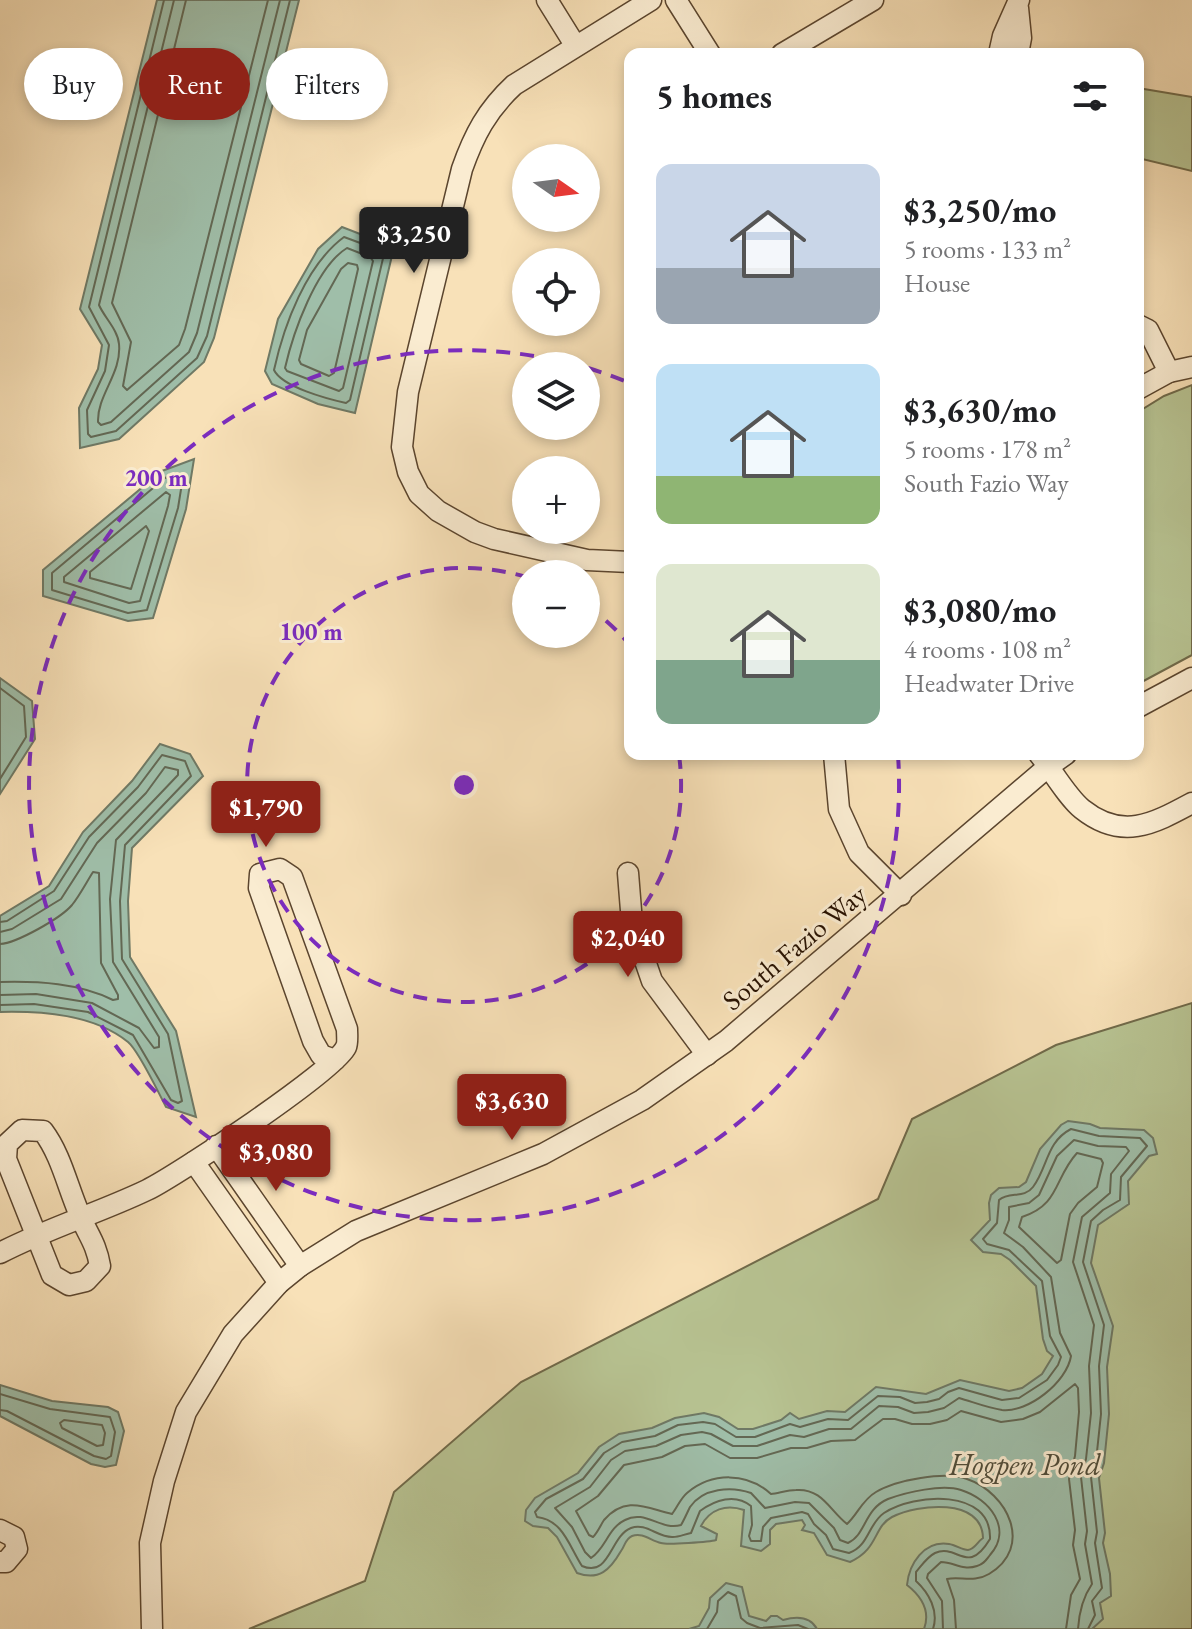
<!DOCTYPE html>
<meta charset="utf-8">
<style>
:root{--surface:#fff;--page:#f2f2f2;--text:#202124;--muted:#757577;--accent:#8f2418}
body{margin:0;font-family:"EB Garamond",serif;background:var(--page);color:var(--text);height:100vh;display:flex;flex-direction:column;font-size:30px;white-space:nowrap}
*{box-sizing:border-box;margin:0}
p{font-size:26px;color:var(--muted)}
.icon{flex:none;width:44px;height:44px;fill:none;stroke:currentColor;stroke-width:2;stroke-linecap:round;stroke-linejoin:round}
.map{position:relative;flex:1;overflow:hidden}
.sheet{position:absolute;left:624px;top:48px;width:520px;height:712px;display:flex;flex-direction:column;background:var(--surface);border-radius:16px;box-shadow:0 4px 12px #0003}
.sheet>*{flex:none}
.banner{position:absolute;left:24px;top:48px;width:480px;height:72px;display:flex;gap:16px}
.needle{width:52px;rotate:104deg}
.controls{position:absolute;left:512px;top:144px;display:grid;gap:16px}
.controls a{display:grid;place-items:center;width:88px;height:88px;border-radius:50%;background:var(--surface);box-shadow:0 4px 12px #0003;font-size:40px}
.price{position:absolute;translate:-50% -68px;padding:0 18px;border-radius:8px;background:var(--accent);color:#fff;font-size:26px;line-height:52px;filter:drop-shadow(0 2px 4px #0008)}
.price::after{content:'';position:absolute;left:50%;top:48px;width:24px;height:18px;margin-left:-12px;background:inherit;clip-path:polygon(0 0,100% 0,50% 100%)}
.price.current{background:#222;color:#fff}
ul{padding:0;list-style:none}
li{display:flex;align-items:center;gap:24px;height:200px;padding:0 32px}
li span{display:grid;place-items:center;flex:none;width:224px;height:160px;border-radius:16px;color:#555}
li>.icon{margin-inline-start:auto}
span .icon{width:96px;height:96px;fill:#fffc;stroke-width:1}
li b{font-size:34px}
h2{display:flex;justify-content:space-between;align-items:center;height:96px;padding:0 32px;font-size:34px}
.tag{padding:0 28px;border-radius:36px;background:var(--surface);box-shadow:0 4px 12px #0003;font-size:28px;line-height:72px}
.tag.current{background:var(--accent);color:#fff}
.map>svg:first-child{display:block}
</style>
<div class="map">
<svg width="1192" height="1629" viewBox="0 0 1192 1629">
<rect width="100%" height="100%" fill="#f8e1b8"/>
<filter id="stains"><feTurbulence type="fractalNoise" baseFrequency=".0025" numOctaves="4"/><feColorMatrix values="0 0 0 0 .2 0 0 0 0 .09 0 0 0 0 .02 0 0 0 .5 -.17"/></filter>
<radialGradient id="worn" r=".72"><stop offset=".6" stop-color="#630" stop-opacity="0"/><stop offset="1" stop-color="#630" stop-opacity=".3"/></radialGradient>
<g fill="#b8c493" stroke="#706a4a" stroke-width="2">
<polygon points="1138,88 1192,97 1192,171 1138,158"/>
<polygon points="1192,385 1192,655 1138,684 1138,412 1164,396"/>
<polygon points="1192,1003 1192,1629 249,1629 365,1581 394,1492 521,1382 878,1199 912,1119 1056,1045"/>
</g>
<g fill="#9fbea9" stroke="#6f7965" stroke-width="2">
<polygon points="157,0 299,0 214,338 204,362 119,439 80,448 79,408 98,369 102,345 80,309"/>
<polygon points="342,227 394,247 355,413 318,404 272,384 265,371 278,319 318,249"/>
<polygon points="194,459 186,509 153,618 128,621 43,596 43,570 162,471"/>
<polygon points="0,678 32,701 35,739 0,794"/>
<path d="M160,744L190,754L203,776L132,848L128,901L130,957L176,1031L196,1117L166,1107C158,1092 139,1051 128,1042C93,1014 42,1011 0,1012V916L49,886L83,832L132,781Z"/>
<path d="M1068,1121L1090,1124L1100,1128L1144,1130L1153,1138L1157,1154L1149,1156L1128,1181L1129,1204L1098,1225L1091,1263L1113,1326L1107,1367L1109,1414L1104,1463L1099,1478L1105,1533L1103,1543L1110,1574L1111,1596L1100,1603L1103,1619L1092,1629H924C931,1610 921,1596 907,1585C909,1564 924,1540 949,1544C956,1545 962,1550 968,1550C975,1549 977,1542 983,1538C982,1497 918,1504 892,1517C873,1527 879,1549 850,1562L827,1555L814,1533L802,1530L805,1525L802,1520L776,1524L770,1530V1544L761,1551L741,1546L744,1510C726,1504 710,1509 701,1526L717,1534L716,1540C710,1542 667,1545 661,1543C651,1541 643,1532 632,1536C625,1539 625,1546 621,1551C610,1570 599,1581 577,1573L557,1537L548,1528L533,1526L525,1521L526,1510L535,1498L578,1473L599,1447L619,1434L652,1428L675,1418L704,1413L719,1417L738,1429H753L781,1420L790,1413L799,1419L827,1411L845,1412L876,1387L926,1394L960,1380L1009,1391L1022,1388L1042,1374L1053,1356L1047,1351L1043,1339L1036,1286L1010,1260L1001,1254L983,1252L971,1240L990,1220L989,1203L991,1195L999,1188L1019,1187L1026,1182L1040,1149L1061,1125Z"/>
<polygon points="0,1385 52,1401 108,1407 118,1412 124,1431 116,1465 105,1467 91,1464 0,1416"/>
<path d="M726,1583L742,1587L749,1616L766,1621L771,1616H777L783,1620C797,1616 810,1616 817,1629H689L699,1626L709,1608L710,1598Z"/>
</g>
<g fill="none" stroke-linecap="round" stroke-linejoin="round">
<g stroke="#636854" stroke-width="2">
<polyline points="164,0 89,307 109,345 105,371 87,410 88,434 91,437 116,431 197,358 207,336 290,0"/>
<path d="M174,0L99,305C104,317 118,330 119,344C122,373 97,395 98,422L101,425L111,422L189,352L197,333L280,0"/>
<polyline points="186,0 112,303 131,342 123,386 127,390 179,345 185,329 268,0"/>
<path d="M344,237L382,251L384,254L350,400L346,403C328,399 282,387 274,370C284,325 306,265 344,237Z"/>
<path d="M347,248L370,257L373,261L343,388L339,391L287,371L285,368C293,333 316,267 347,248Z"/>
<polygon points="348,263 357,265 358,269 334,373 329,376 301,364 299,360 307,330 341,269"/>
<polygon points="178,473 183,477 178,508 147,610 128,613 52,590 52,573 165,478"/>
<polygon points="166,492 170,495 168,506 140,601 129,603 64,582 64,577"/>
<polygon points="146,526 149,531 131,589 90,578 90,572"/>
<polyline points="0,688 24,706 26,737 0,779"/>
<polyline points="0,922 7,921 54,891 89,837 138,787 162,755 185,761 191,776 125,845 120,901 122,959 168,1034 182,1101 178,1103 171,1100 133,1035 88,1012 34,1004 0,1005"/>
<polyline points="0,932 12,929 61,899 97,843 146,793 165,767 178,770 178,775 116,840 110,899 113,962 159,1037 159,1047 154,1048 139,1028 92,1003 36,994 0,995"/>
<path d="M0,944C17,943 61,918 72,905C80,895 86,883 93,872L99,873L101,963L118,995V999L113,1000C79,983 38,981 0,982"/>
<path d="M1077,1153L1101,1159L1103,1163L1097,1187L1078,1203L1070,1214L1061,1260L1057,1263L1019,1227L1022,1217C1060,1205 1054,1178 1077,1153Z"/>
<polyline points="0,1394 50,1409 110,1417 115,1432 111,1456 106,1459 94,1456 7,1411 0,1410"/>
<polygon points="64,1420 102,1425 105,1433 103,1445 97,1446 62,1428 60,1423"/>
<polyline points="707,1629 717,1612 718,1601 728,1592 736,1596 741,1618 747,1623 760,1628 798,1625 808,1629"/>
<path d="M933,1629C939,1611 929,1593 916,1581V1572C922,1565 927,1557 935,1553C958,1543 967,1577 990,1539C992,1488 914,1493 884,1513C868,1524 869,1546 849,1553L833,1549L826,1535L814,1524L808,1514L802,1512L771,1518L763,1527L761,1541H751L749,1536L752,1525L751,1506C735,1493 715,1500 700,1511L691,1533C685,1534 679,1537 673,1537C658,1538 646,1522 631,1528C610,1536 610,1578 582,1566C569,1546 563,1520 537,1517L535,1512L546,1499L583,1479L604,1453L622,1442L655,1436L678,1425L703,1422L715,1424L736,1437H755L790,1424L800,1427L828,1419L848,1420L878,1396L900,1397L915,1403L927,1402L939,1399L948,1392L959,1388L1002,1400L1019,1398L1047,1380L1058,1365L1061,1357L1050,1336L1042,1281L1009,1250L987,1244L983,1239L997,1223L999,1200C1009,1191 1024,1199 1033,1187C1048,1167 1046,1142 1071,1129L1099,1136L1140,1138L1147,1146L1121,1177L1120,1200L1103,1210L1091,1221L1083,1262L1104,1325L1099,1366L1101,1414L1096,1461L1091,1477L1097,1532L1095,1543L1102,1588L1092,1601L1095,1615L1088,1629"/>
<path d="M943,1629L942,1601L927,1578L928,1574L941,1562C954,1562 962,1571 977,1566C984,1564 986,1560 990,1555C1013,1529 990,1499 961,1490C942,1484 907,1492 888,1499C864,1509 866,1535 848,1543L840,1540L834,1528L809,1503L795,1502L765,1508L751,1493C731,1486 703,1488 690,1507C687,1513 684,1520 681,1525C661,1531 645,1509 625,1520C608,1528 606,1548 591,1558L585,1552L572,1527L555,1508L590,1487L611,1460L625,1451L656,1446L681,1435L702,1432L711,1434L733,1446H757L790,1435L804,1437L829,1429H851L879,1406L898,1407L914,1413L928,1412L944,1408L959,1398C973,1402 988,1408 1002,1410C1028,1413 1067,1382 1071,1356L1060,1333L1051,1277L1023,1247L1004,1233L1009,1220V1207L1029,1203L1039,1195L1057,1156L1074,1140L1098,1146L1126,1147L1129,1151L1111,1174L1110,1193L1082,1217L1073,1262L1094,1325L1089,1366L1091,1413L1086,1459L1081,1477L1087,1531L1085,1544L1092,1584C1083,1597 1079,1613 1078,1629"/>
<path d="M956,1629L954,1600L947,1579C960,1576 974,1583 989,1574C1034,1547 1008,1493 967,1479C945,1471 896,1480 876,1492C862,1500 858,1514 847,1524C830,1511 822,1488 796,1490C788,1490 779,1493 771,1494C747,1472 712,1472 687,1493C680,1499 677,1508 672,1514C646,1508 626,1495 604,1520C600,1526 598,1532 593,1537L589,1535L576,1511L598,1496L624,1465L662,1457L685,1446L705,1444L730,1458H757L791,1448H807L831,1441L855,1440L883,1419H895L912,1424H930L947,1420L961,1411L1001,1422L1023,1419L1040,1412L1075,1384L1078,1388L1079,1412L1075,1456L1069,1479L1075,1530L1073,1545L1080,1579L1071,1595L1066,1629"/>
</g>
<defs>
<g id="minor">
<polyline points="547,0 575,45"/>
<polyline points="676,0 710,54"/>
<polyline points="782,54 873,0"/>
<polyline points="999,54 1003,36 1019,0"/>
<polyline points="1018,54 1021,38 1018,8"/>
<polyline points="1138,325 1148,330 1169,372"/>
<polyline points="1138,389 1169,372 1192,367"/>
<path d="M630,562L587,560L494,539L475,532L438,511L419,494L408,472L402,447L408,392L462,169C474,135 487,110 514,85L651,0"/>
<polyline points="1138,707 1192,678"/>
<polyline points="834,754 839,809 859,853 901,895"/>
<path d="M1039,754C1052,770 1067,797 1082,809C1122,841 1153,824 1192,803"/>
<polyline points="628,873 632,923 652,981 707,1055"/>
<path d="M22,1130L43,1131C61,1155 67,1185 79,1213C87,1234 96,1242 100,1266L86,1281L69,1285L52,1275L6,1159L7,1144Z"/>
<polyline points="216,1146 300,1266"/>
<polyline points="194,1162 279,1283"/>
<path d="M0,1253C48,1228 99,1213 147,1190C176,1176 336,1070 346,1047C348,1043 347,1034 347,1029L292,877L280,869L260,874L259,888L313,1041L321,1055L335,1060"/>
<polyline points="0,1530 14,1537 17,1549 6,1562 0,1562"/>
<polyline points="152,1629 150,1543 164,1481 186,1412 233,1334 279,1283 300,1266 356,1231 543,1154 642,1100 726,1041 1049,766 1066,754"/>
</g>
</defs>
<use href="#minor" stroke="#5b452e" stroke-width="23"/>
<use href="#minor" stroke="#faecd1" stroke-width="20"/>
</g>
<g fill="none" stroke="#7b2cbf" stroke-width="4" stroke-dasharray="14 10">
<path d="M587 606A217 217 0 0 1 629 644M679 755A217 217 0 1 1 526 577"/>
<path d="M588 368A435 435 0 0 1 627 382M898 755A435 435 0 1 1 580 366"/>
</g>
<g text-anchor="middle" stroke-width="6" stroke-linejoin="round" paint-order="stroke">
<g font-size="28" fill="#271100" stroke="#faecd1">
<text transform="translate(794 947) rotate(-40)" y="10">South Fazio Way</text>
</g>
<g font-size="30" font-style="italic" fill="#514e3b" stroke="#faecd1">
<text x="1025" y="1475">Hogpen Pond</text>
</g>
</g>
<circle cx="464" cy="785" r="12" fill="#7b2cbf" stroke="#faecd1" stroke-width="4"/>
<g font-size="24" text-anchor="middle" font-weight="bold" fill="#7b2cbf" stroke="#faecd1" stroke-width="6" stroke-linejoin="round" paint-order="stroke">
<text x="156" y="486">200 m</text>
<text x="311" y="640">100 m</text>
</g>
<rect width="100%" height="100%" filter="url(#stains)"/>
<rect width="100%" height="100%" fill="url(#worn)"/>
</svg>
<div class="controls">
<a><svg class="needle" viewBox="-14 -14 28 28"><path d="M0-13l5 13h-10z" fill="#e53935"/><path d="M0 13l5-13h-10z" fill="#757577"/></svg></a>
<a><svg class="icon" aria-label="locate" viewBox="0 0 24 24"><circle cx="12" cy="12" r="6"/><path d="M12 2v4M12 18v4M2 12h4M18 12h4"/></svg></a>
<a><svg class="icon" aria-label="layers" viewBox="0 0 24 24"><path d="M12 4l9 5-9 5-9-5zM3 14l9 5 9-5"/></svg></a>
<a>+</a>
<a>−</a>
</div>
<b class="price current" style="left:414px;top:275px">$3,250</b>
<b class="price" style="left:266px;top:849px">$1,790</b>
<b class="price" style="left:628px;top:979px">$2,040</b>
<b class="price" style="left:512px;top:1142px">$3,630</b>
<b class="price" style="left:276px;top:1193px">$3,080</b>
<div class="banner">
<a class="tag">Buy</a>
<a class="tag current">Rent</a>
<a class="tag">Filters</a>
</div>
<section class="sheet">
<h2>5 homes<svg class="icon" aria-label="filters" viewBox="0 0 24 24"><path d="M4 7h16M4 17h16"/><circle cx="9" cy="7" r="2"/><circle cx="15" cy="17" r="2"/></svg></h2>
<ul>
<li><span style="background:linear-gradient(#c9d6e8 65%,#9aa5b1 0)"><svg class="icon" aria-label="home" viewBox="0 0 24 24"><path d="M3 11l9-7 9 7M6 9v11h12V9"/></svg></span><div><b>$3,250/mo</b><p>5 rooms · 133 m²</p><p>House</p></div></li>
<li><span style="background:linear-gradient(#bfe0f5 70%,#8fb573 0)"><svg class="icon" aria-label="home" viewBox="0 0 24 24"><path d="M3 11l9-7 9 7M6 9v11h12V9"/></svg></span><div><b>$3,630/mo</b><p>5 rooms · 178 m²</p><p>South Fazio Way</p></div></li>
<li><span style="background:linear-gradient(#dfe7d0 60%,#7fa58c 0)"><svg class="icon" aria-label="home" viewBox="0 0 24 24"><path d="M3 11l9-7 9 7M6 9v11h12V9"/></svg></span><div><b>$3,080/mo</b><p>4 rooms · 108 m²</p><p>Headwater Drive</p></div></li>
</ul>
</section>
</div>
